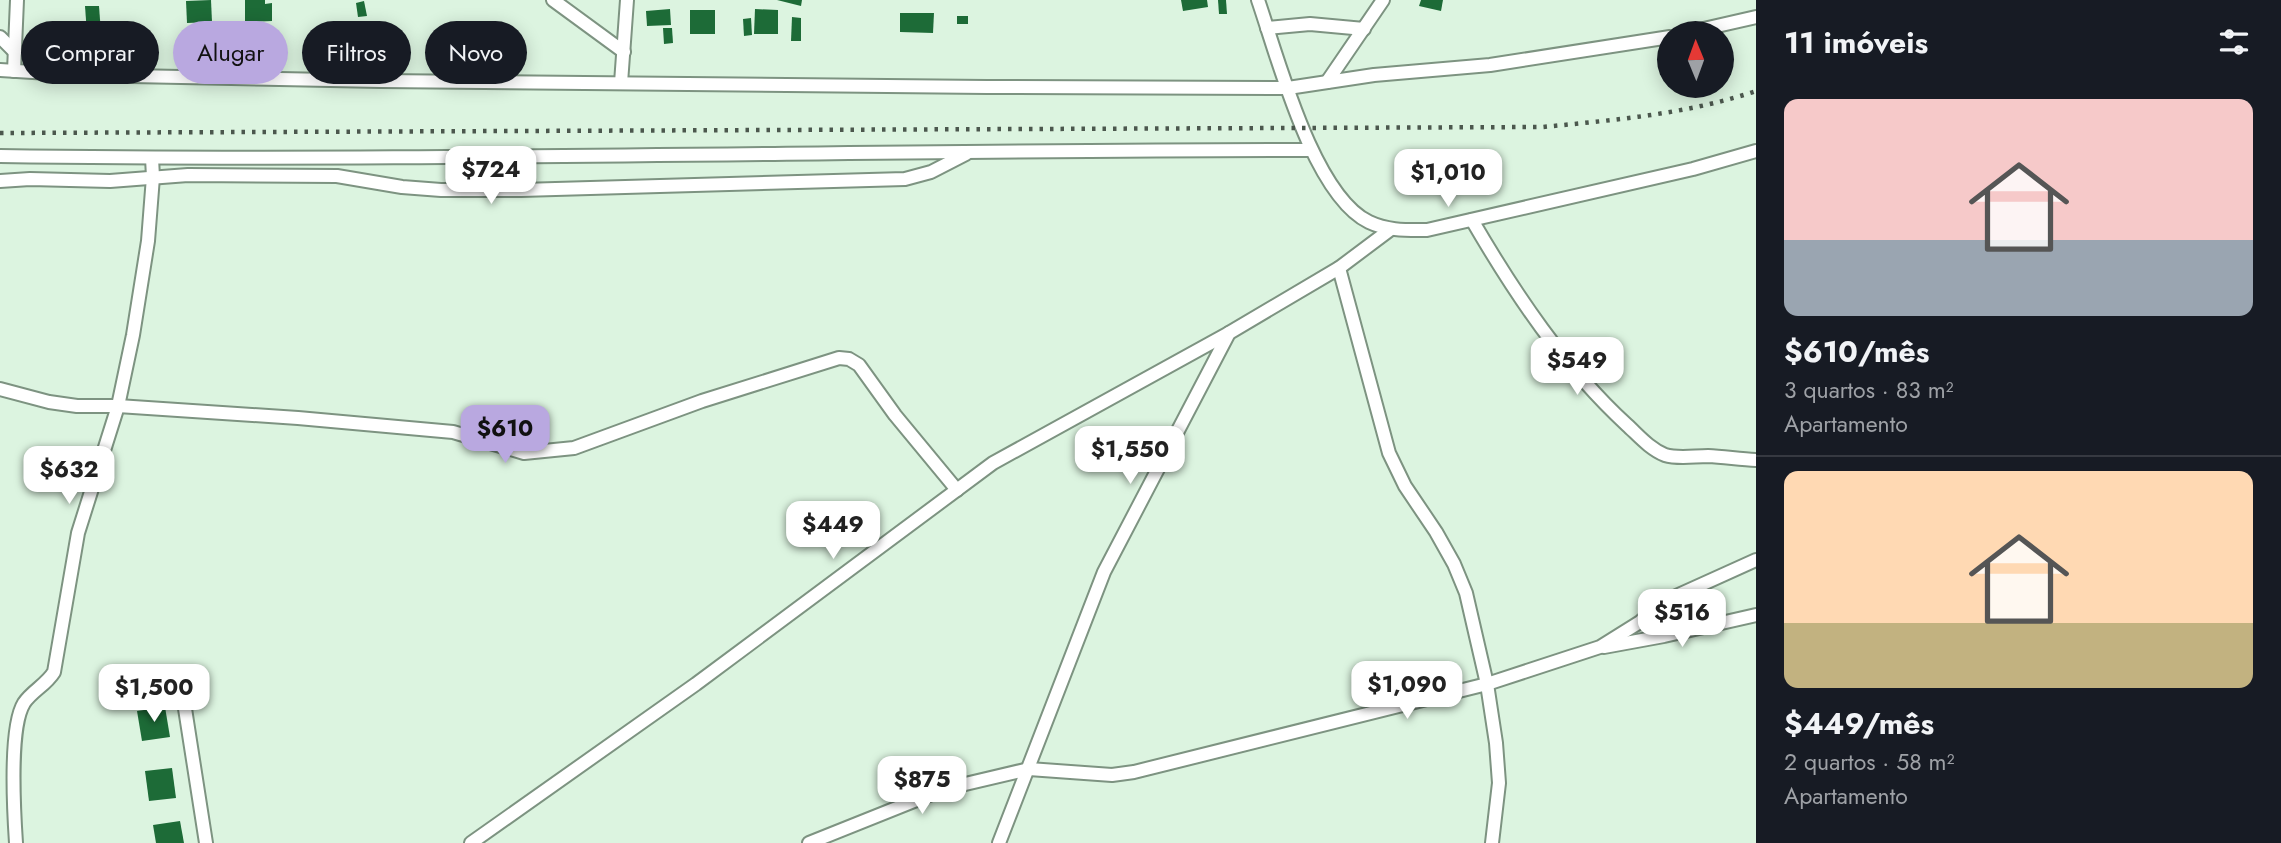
<!DOCTYPE html>
<html lang="pt">
<meta charset="utf-8">
<style>
:root{--surface:#171b24;--page:#20242c;--text:#f1f3f6;--muted:#9ea1a6;--line:#363941;--accent:#b9a8e0}
body{margin:0;font-family:Jost,sans-serif;background:var(--page);color:var(--text);height:100vh;display:flex;flex-direction:column;font-size:26px;white-space:nowrap}
*{box-sizing:border-box;margin:0}
p{font-size:23px;color:var(--muted)}
.icon{flex:none;width:38px;height:38px;fill:none;stroke:currentColor;stroke-width:2;stroke-linecap:round;stroke-linejoin:round}
.map{position:relative;flex:1;overflow:hidden}
.sheet{display:flex;flex-direction:column;background:var(--surface);width:525px}
.sheet>*{flex:none}
.banner{position:absolute;left:21px;top:21px;width:665px;height:63px;display:flex;gap:14px}
.needle{width:46px;rotate:359deg}
.buttons{position:absolute;left:1657px;top:21px;display:grid;gap:14px}
.buttons a{display:grid;place-items:center;width:77px;height:77px;border-radius:50%;background:var(--surface);box-shadow:0 4px 18px #0003;font-size:35px}
.price{position:absolute;translate:-50% -60px;padding:0 16px;border-radius:14px;background:#fff;color:#222;font-size:23px;line-height:46px;filter:drop-shadow(0 2px 4px #0008)}
.price::after{content:'';position:absolute;left:50%;top:42px;width:21px;height:16px;margin-left:-10px;background:inherit;clip-path:polygon(0 0,100% 0,50% 100%)}
.price.on{background:var(--accent);color:#111}
ul{padding:0;list-style:none}
li{display:grid;align-content:center;gap:14px;height:371px;padding:0 28px}
li+li{border-top:2px solid var(--line)}
li span{display:grid;place-items:center;height:217px;border-radius:14px;color:#555}
li>.icon{margin-inline-start:auto}
span .icon{width:126px;height:126px;fill:#fffc;stroke-width:1}
li b{font-size:30px}
h2{display:flex;justify-content:space-between;align-items:center;height:84px;padding:0 28px;font-size:30px}
.tag{padding:0 24px;border-radius:32px;background:var(--surface);box-shadow:0 4px 18px #0003;font-size:24px;line-height:63px}
.tag.on{background:var(--accent);color:#111}
main{display:flex;flex:1;min-height:0}
.map>svg:first-child{display:block}
</style>
<main>
<div class="map">
<svg width="1756" height="843" viewBox="0 0 1756 843">
<rect width="100%" height="100%" fill="#dcf4e0"/>
<g fill="#1d6b37">
<polygon points="211,0 212,22 187,23 186,1"/>
<polygon points="245,0 265,0 265,4 272,3 272,21 245,22"/>
<polygon points="777,0 802,0 801,6"/>
<polygon points="1181,0 1207,0 1208,7 1183,11"/>
<polygon points="1218,0 1226,0 1227,14 1219,14"/>
<polygon points="1421,0 1443,0 1441,11 1419,6"/>
<polygon points="364,1 367,16 358,17 356,3"/>
<polygon points="85,6 99,6 101,33 87,34"/>
<polygon points="670,9 671,25 647,26 646,11"/>
<polygon points="755,9 778,10 778,34 754,34"/>
<rect x="690" y="10" width="25" height="24"/>
<polygon points="900,13 934,13 933,33 900,32"/>
<rect x="957" y="16" width="11" height="8"/>
<polygon points="792,17 801,18 801,41 791,41"/>
<polygon points="751,18 752,35 744,36 743,19"/>
<polygon points="663,28 672,28 673,43 664,44"/>
<polygon points="165,707 170,737 142,741 137,711"/>
<polygon points="172,768 176,798 149,801 145,771"/>
<polygon points="180,821 184,843 156,843 153,825"/>
</g>
<g fill="none" stroke-linecap="round" stroke-linejoin="round">
<defs>
<g id="minor">
<polyline points="553,0 624,52"/>
<path d="M1258,0C1278,58 1313,195 1369,222C1388,231 1407,230 1427,230L1693,169L1756,151"/>
<polyline points="1267,28 1310,24 1364,29"/>
<polyline points="1686,33 1756,17"/>
<polyline points="0,37 15,52"/>
<polyline points="0,70 81,75 381,81 987,87 1288,88 1374,75 1490,65 1670,37"/>
<polyline points="14,71 17,0"/>
<polyline points="1327,82 1383,0"/>
<polyline points="621,83 627,0"/>
<path d="M0,156C437,162 874,150 1311,150"/>
<polyline points="0,181 30,179 110,181 188,175 337,176 402,187 441,190 521,190 905,179 931,172 966,154"/>
<path d="M1472,220C1515,294 1564,367 1627,425C1639,436 1650,449 1665,455C1678,459 1694,456 1708,456C1724,457 1740,459 1756,460"/>
<polyline points="1339,268 1389,453 1405,486 1436,532 1454,564 1466,593 1487,684 1496,743 1499,783 1492,843"/>
<polyline points="0,389 49,402 77,406 118,406 298,418 453,432 524,453 574,448 702,401 839,358 849,359 859,365 895,415 957,490"/>
<polyline points="1604,647 1664,636 1756,615"/>
<polyline points="181,683 206,843"/>
<path d="M16,843C14,813 9,727 24,703C32,691 46,685 54,672L78,533L118,406L133,335L148,241L153,177L152,158"/>
<polyline points="471,843 696,684 993,463 1229,333"/>
<polyline points="809,843 944,789 1029,769 1112,775 1134,772 1487,684 1600,647 1640,622 1663,602 1756,560"/>
<polyline points="999,843 1104,572 1229,333 1339,268 1391,229"/>
</g>
</defs>
<use href="#minor" stroke="#7d9381" stroke-width="16"/>
<use href="#minor" stroke="#fff" stroke-width="12"/>
<path stroke="#4b574d" stroke-width="4.5" stroke-dasharray="3.5 7" stroke-linecap="butt" d="M0,133L1543,127C1614,120 1688,114 1756,91"/>
</g>
</svg>
<div class="buttons">
<a><svg class="needle" viewBox="-14 -14 28 28"><path d="M0-13l5 13h-10z" fill="#e53935"/><path d="M0 13l5-13h-10z" fill="#9ea1a6"/></svg></a>
</div>
<b class="price" style="left:491px;top:206px">$724</b>
<b class="price" style="left:1448px;top:209px">$1,010</b>
<b class="price" style="left:1577px;top:397px">$549</b>
<b class="price on" style="left:505px;top:465px">$610</b>
<b class="price" style="left:1130px;top:486px">$1,550</b>
<b class="price" style="left:69px;top:506px">$632</b>
<b class="price" style="left:833px;top:561px">$449</b>
<b class="price" style="left:1682px;top:649px">$516</b>
<b class="price" style="left:1407px;top:721px">$1,090</b>
<b class="price" style="left:154px;top:724px">$1,500</b>
<b class="price" style="left:922px;top:816px">$875</b>
<div class="banner">
<a class="tag">Comprar</a>
<a class="tag on">Alugar</a>
<a class="tag">Filtros</a>
<a class="tag">Novo</a>
</div>
</div>
<section class="sheet">
<h2>11 imóveis<svg class="icon" aria-label="filters" viewBox="0 0 24 24"><path d="M4 7h16M4 17h16"/><circle cx="9" cy="7" r="2"/><circle cx="15" cy="17" r="2"/></svg></h2>
<ul>
<li><span style="background:linear-gradient(#f6c9c9 65%,#9aa5b1 0)"><svg class="icon" aria-label="home" viewBox="0 0 24 24"><path d="M3 11l9-7 9 7M6 9v11h12V9"/></svg></span><div><b>$610/mês</b><p>3 quartos · 83 m²</p><p>Apartamento</p></div></li>
<li><span style="background:linear-gradient(#ffd9b3 70%,#c2b280 0)"><svg class="icon" aria-label="home" viewBox="0 0 24 24"><path d="M3 11l9-7 9 7M6 9v11h12V9"/></svg></span><div><b>$449/mês</b><p>2 quartos · 58 m²</p><p>Apartamento</p></div></li>
</ul>
</section>
</main>
